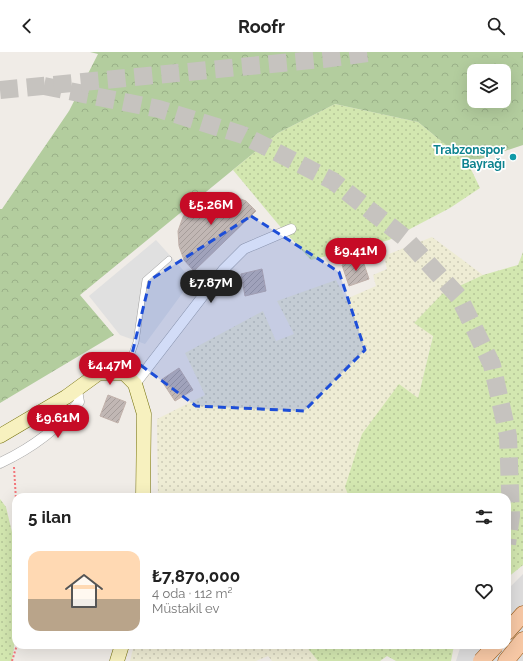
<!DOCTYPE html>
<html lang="tr">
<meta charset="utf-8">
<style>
:root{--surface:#fff;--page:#f2f2f2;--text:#222;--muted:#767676;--accent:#c60b26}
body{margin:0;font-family:Raleway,sans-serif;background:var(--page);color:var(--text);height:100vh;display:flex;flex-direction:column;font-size:15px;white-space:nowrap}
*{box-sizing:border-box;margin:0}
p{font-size:13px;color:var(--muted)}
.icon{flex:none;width:22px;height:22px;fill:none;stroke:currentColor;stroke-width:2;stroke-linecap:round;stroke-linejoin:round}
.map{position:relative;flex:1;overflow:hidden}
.side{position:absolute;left:12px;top:441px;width:499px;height:156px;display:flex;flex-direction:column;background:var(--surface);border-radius:12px;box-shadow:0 4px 16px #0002}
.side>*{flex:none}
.fabs{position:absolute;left:467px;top:12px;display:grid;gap:8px}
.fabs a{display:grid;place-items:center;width:44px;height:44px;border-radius:8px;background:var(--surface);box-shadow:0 4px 16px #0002;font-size:20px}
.price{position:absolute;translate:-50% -34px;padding:0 9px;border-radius:14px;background:var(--accent);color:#fff;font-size:13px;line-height:26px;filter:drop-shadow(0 1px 2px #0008)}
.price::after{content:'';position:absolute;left:50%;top:24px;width:12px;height:9px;margin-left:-6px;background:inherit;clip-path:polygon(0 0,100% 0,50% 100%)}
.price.current{background:#222;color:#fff}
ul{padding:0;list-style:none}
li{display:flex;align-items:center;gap:12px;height:100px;padding:0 16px}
li span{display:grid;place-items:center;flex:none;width:112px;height:80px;border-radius:12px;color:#555}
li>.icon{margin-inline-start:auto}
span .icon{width:48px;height:48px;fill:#fffc;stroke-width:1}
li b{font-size:17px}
h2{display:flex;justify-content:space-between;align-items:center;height:48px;padding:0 16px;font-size:17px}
header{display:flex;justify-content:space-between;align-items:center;height:52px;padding:0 16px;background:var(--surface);font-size:18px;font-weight:700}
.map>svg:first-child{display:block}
</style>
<header><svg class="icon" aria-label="back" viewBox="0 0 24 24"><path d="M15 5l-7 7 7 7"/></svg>Roofr<svg class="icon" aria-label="search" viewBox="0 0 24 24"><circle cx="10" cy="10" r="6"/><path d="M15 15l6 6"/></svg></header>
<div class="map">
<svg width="523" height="609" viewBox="0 0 523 609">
<defs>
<pattern id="farmland-dots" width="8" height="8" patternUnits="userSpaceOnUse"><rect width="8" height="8" fill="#eeecd4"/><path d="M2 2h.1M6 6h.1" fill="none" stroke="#cccab6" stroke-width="1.8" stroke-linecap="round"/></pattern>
<pattern id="grass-dots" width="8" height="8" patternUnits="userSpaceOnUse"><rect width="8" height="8" fill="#d3e7b0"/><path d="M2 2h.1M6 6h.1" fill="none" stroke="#b5c697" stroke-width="1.8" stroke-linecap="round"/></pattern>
<pattern id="forest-crowns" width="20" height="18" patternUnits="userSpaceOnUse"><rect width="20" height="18" fill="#b3cd9e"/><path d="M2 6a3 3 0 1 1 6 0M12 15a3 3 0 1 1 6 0" fill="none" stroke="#9ab088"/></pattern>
<pattern id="building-hatch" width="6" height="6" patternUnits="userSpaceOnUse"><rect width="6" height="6" fill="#c1b7b4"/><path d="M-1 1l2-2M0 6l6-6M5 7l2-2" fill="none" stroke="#a69d9a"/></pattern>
</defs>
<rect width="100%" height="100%" fill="#f0ece7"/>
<polygon fill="#dedddd" points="523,522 523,609 456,609 461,593 507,593 507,538"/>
<g fill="url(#farmland-dots)">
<polygon points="432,185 483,223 442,242 414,271 433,283 418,346 346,435 349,445 158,445 157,367 205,343 185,301 263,259 276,289 294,282 277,249 336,228 346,247 376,234 373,223 387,217 384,204"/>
<polygon points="134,593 305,593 318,609 272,609 268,604 256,609 130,609"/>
</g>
<g fill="url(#grass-dots)">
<polygon points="335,52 418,70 468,111 480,136 450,156 389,188 311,208 278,172 233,118 278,81"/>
<polygon points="523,200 523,513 507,526 507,445 349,445 345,435 362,382 399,332 418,346 433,284 414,271 442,242 483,223 518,213"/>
<polygon points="0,447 6,455 16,497 16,580 12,609 0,609"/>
<polygon points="305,593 454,593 451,609 396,609 387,604 380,609 318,609"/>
</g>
<path fill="url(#forest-crowns)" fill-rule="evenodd" d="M90,0H523V93L468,111L418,70L335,52L278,81L80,243L114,283L0,351V157H2L69,59L98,2ZM474,19H504V49H474Z"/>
<polygon fill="#e0e0e0" points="156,188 192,228 145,292 120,283 89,244"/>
<g fill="url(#building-hatch)" stroke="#c1b1aa">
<polygon points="220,142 233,144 246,149 256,159 194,219 184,208 179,194 178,179 183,165 192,153 205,145"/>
<polygon points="362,206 369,227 349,234 342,213"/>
<polygon points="262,217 266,239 245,244 241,222"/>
<polygon points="179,316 193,338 175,349 161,328"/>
<polygon points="108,343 126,350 118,371 100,364"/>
</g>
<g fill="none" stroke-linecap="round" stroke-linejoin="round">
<g stroke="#c6c3bf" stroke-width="18" stroke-dasharray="18 9" stroke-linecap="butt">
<polyline points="44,34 159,57 243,83 333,129 404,185 459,245 492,313 508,384 511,464 507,492"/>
<polyline points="0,38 323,7 376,0"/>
</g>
<defs>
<polyline id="lane" points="125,321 136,290 145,228 169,207"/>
<g id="street">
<polyline points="135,332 223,218 244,197 291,177"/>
<path d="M0,411C30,397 59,376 79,350L77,338"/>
</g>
<g id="secondary">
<polyline points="0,384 66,345 99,321 124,321 135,332 144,362 143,445"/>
<polyline points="117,609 122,593"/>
</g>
<g id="primary">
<polyline points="507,580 523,562"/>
<polyline points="506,609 523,588"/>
</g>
</defs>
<use href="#lane" stroke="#a1a1a1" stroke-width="6"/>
<use href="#street" stroke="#a1a1a1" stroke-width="11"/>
<use href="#secondary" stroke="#74700b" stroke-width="15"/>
<use href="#primary" stroke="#955108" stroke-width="17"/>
<g stroke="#f3767b" stroke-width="2" stroke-dasharray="2 2" stroke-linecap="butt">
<polyline points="14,415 16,448"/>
<polyline points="12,609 17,593"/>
</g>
<use href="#lane" stroke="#fff" stroke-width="5"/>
<use href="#street" stroke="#fff" stroke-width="10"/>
<use href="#secondary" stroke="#f7f1bf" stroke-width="14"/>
<use href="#primary" stroke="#f7c8a5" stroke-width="16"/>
<defs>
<polyline id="primary-bridge" points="481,609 496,593"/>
</defs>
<use href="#primary-bridge" stroke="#955108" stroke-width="17" stroke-linecap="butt"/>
<use href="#primary-bridge" stroke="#f7c8a5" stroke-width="16"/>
</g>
<path fill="#1d4ed8" fill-opacity="0.2" stroke="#1d4ed8" stroke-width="3" stroke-dasharray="8 5" stroke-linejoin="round" d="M251,164L339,220L365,298L304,359L196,354L131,306L150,228Z"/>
<circle fill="#0f9aa8" stroke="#fff" stroke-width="1.5" cx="513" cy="105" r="4"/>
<g text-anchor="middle" stroke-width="3.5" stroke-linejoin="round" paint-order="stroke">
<g font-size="12" font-weight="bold" fill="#0d838f" stroke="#fff" text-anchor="end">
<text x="505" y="102">Trabzonspor<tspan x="505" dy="14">Bayrağı</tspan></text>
</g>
</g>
</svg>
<div class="fabs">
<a><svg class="icon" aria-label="layers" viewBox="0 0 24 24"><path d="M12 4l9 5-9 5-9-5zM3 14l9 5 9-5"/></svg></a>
</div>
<b class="price" style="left:211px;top:174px">₺5.26M</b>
<b class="price" style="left:356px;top:220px">₺9.41M</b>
<b class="price current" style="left:211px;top:252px">₺7.87M</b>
<b class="price" style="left:110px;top:334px">₺4.47M</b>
<b class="price" style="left:58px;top:387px">₺9.61M</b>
<section class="side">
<h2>5 ilan<svg class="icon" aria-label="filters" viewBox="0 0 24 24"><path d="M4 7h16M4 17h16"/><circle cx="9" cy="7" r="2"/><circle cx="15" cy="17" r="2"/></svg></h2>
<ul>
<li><span style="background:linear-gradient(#ffd9b3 60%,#b9a48a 0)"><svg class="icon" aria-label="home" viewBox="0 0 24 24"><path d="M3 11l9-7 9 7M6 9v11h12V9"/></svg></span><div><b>₺7,870,000</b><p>4 oda · 112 m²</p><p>Müstakil ev</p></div><svg class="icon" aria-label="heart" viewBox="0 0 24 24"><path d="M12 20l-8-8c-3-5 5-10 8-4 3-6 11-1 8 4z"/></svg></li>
</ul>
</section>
</div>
